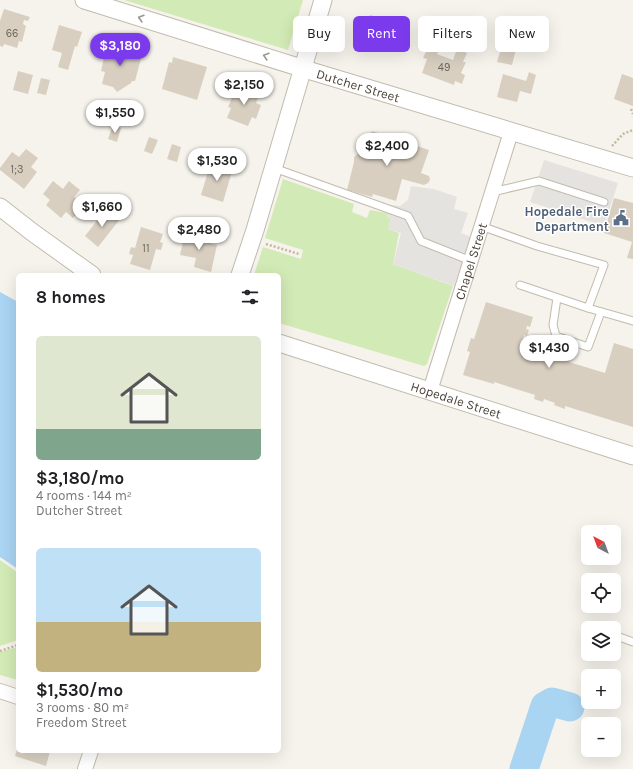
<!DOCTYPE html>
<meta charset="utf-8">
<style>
:root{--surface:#fff;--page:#f2f2f2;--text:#202124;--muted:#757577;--accent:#7c3aed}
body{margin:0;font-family:Karla,sans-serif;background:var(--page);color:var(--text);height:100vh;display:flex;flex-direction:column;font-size:15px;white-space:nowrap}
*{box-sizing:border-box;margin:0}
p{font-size:13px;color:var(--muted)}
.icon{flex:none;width:22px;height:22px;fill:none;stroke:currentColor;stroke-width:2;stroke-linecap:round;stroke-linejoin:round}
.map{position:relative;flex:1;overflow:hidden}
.details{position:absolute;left:16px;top:273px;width:265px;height:480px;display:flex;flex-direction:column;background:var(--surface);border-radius:6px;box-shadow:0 4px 16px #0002}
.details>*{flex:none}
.guide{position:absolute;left:293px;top:16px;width:280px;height:36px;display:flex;gap:8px}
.needle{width:26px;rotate:319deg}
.tools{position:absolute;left:581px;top:525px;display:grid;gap:8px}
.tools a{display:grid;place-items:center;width:40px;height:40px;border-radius:6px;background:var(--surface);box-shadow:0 4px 16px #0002;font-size:20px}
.price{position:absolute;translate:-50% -34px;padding:0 9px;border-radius:14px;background:#fff;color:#222;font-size:13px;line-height:26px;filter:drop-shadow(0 1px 2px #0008)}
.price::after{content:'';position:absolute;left:50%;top:24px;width:12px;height:9px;margin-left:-6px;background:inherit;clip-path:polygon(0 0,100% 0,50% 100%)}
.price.selected{background:var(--accent);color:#fff}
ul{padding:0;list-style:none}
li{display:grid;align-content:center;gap:8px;height:212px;padding:0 20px}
li span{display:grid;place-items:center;height:124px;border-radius:6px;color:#555}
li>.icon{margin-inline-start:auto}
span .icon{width:72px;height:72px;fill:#fffc;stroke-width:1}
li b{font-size:17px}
h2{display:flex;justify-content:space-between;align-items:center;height:48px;padding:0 20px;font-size:17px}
.tag{padding:0 14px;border-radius:6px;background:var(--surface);box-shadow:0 4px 16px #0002;font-size:14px;line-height:36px}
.tag.selected{background:var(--accent);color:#fff}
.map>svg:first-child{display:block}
</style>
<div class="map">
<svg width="633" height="769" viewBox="0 0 633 769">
<rect width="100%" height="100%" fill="#f6f3ec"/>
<g fill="#d2eab5">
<polygon points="124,0 303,0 288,50"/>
<polygon points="283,179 354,204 352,212 367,218 370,210 387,213 387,217 391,218 388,229 399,233 393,264 453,286 427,364 424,366 279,323 279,275 254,275 263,247 301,259 303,250 265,238"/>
<polygon points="0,560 18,573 18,640 0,646"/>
<polygon points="18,647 18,680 0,675 0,652"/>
</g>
<g fill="#e5e3e0">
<polygon points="544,160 618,183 604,226 530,202"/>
<polygon points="411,186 434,189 457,197 454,209 468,213 461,233 472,237 454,286 393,264 401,233 388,229 391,218 387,217 387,213 390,205 400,206 408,200"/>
</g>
<polygon fill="#a9d4f2" points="0,292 18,302 18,569 0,557"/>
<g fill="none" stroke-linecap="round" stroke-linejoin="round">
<polyline stroke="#a9d4f2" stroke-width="29" points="524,769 545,706 552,702 570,707"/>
</g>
<g fill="#d8cfc1">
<polygon points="4,9 30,17 28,21 24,20 23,24 26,26 22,42 19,41 17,48 4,44 3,47 0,46 0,21"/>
<polygon points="370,15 401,24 395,45 385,43 384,45 363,39"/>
<polygon points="59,25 82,32 77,47 75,46 68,70 58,67 62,53 52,50"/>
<polygon points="447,27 460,31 461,29 464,30 463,36 459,35 457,39 445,36"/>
<polygon points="431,41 441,45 437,54 453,60 457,49 467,53 463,62 466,62 461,73 465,75 462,84 455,81 454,85 422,73 427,59 423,58"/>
<polygon points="505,43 509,43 508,47 516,49 512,65 497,62 502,45 505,45"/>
<polygon points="107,44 137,51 136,54 142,55 135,81 132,81 131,83 117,92 113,87 102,84 105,72 101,71"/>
<polygon points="173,57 207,67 197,100 162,89 169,62 172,63"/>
<polygon points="18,71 33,75 28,94 13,90"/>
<polygon points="529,72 536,75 531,94 520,91 517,102 497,97 503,74 526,81"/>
<polygon points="622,74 633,78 633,106 614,99"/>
<polygon points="41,78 50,80 46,95 37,93"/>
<polygon points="238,86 260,93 256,103 261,105 256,119 252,117 248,126 227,118 231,108 228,107 232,98 234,98"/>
<polygon points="113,125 121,128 117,142 108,139"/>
<polygon points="372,131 429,150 421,173 429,176 430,180 428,183 424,185 402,179 396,201 373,194 372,197 347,190 354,162 354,157 358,154 364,155"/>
<polygon points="149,137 158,140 152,154 144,151"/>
<polygon points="172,144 181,147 177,162 167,159"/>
<polygon points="26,149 38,158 31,167 37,172 24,189 0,170 0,168 12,152 19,157"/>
<polygon points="211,162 233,168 223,202 201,195"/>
<polygon points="53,181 63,189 69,181 80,190 74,197 84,206 73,218 66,212 61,218 46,205 50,200 43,194"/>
<polygon points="614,198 633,203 633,259 627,258 632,242 604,233"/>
<polygon points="107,208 120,219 98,247 85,236"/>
<polygon points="141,227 163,234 160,242 163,243 161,250 156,249 150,270 130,264 133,255 129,254 131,247 135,248"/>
<polygon points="186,229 199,233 197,240 217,245 211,272 194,267 196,258 180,255"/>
<polygon points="486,302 533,317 530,327 527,326 526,329 529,330 527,336 524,335 521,346 558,358 562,346 573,350 569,362 605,373 614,343 633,349 633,427 565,406 565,409 554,405 555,403 544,399 543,402 534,399 535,395 494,382 494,384 463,375 470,352 467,351 471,338 474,339"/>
<polygon points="18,747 18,751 50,751 46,766 15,756"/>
</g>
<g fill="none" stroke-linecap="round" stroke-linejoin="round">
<defs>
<g id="service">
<polyline points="274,168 408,216 421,241 471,261"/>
<polyline points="492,192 539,181 604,202"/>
<polyline points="481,226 537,246 604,265 588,308 520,285"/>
<polyline points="557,298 553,325 556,336 588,347 601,312"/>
<polyline points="588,308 633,321"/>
<polyline points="614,635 633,642"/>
</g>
<g id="minor">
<path id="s1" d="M430,391L511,132"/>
<polyline points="0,691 18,697"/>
<polyline points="85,769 91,751"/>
</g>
<g id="tertiary">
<path id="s2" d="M84,0L311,71L633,168"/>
<polyline points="0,207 32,232 92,275"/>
<polyline points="240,275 255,230 323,0"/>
<path id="s3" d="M279,343L633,456"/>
</g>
</defs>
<use href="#service" stroke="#c2bbae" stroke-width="9"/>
<use href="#minor" stroke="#c2bbae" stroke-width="16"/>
<use href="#tertiary" stroke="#c2bbae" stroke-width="19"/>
<g stroke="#c4b79f" stroke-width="2.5" stroke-dasharray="2 2" stroke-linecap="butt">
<polyline points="631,109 633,114"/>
<polyline points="612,146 623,134 633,130"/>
<polyline points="266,244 299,254"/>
<polyline points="0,651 18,645"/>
</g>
<use href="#service" stroke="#fff" stroke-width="7"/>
<use href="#minor" stroke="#fff" stroke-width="14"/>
<use href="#tertiary" stroke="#fff" stroke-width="17"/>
</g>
<defs><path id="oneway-chevron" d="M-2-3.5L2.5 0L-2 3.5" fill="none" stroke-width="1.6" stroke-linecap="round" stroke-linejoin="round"/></defs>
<g stroke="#9c9892">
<use href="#oneway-chevron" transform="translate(141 18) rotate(-163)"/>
<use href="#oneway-chevron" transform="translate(266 56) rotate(-163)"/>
</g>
<defs>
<symbol id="civic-bare" viewBox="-9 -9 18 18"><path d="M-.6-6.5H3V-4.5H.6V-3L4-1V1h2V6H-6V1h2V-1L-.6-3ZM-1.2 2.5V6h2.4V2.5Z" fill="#5c6f8a" stroke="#fff" stroke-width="2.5" paint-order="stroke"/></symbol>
</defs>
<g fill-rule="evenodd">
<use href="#civic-bare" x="610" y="207" width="22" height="22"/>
</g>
<g text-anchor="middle" stroke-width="3" stroke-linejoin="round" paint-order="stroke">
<g font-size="11" fill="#6e675b">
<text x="12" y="37">66</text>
<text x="444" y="71">49</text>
<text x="17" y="173">1;3</text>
<text x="146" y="252">11</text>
</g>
<g font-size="13" fill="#4b4439" stroke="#fff">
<text dy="5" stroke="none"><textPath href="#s2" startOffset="287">Dutcher Street</textPath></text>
<text dy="5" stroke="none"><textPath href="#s1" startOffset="136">Chapel Street</textPath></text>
<text dy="5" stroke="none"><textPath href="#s3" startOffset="186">Hopedale Street</textPath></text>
</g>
<g font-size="13" font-weight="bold" fill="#4e5e75" stroke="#fff" text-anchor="end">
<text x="609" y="216">Hopedale Fire<tspan x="609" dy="15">Department</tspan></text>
</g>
</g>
</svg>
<div class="tools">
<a><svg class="needle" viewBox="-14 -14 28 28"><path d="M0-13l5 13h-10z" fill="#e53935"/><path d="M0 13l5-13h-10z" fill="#757577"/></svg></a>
<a><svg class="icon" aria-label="locate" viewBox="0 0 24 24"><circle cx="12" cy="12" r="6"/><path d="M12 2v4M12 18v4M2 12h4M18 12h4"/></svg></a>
<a><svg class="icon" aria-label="layers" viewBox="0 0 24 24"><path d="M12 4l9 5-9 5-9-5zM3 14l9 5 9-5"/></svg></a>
<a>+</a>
<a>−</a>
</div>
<b class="price selected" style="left:120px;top:67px">$3,180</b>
<b class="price" style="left:244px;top:106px">$2,150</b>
<b class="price" style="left:115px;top:134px">$1,550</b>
<b class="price" style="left:387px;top:167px">$2,400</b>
<b class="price" style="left:217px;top:182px">$1,530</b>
<b class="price" style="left:102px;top:228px">$1,660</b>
<b class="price" style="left:199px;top:251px">$2,480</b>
<b class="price" style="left:549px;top:369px">$1,430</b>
<div class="guide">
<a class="tag">Buy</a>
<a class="tag selected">Rent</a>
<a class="tag">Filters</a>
<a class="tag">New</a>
</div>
<section class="details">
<h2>8 homes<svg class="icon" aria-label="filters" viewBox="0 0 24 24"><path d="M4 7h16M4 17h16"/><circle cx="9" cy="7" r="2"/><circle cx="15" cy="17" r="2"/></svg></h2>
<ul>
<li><span style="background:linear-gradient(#dfe7d0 75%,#7fa58c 0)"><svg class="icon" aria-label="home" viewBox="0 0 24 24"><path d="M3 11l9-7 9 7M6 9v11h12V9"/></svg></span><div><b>$3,180/mo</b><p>4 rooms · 144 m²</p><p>Dutcher Street</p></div></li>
<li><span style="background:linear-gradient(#bfe0f5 60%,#c2b280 0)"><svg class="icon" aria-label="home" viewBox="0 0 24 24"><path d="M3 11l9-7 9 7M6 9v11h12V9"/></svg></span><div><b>$1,530/mo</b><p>3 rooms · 80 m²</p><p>Freedom Street</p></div></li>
</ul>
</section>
</div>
